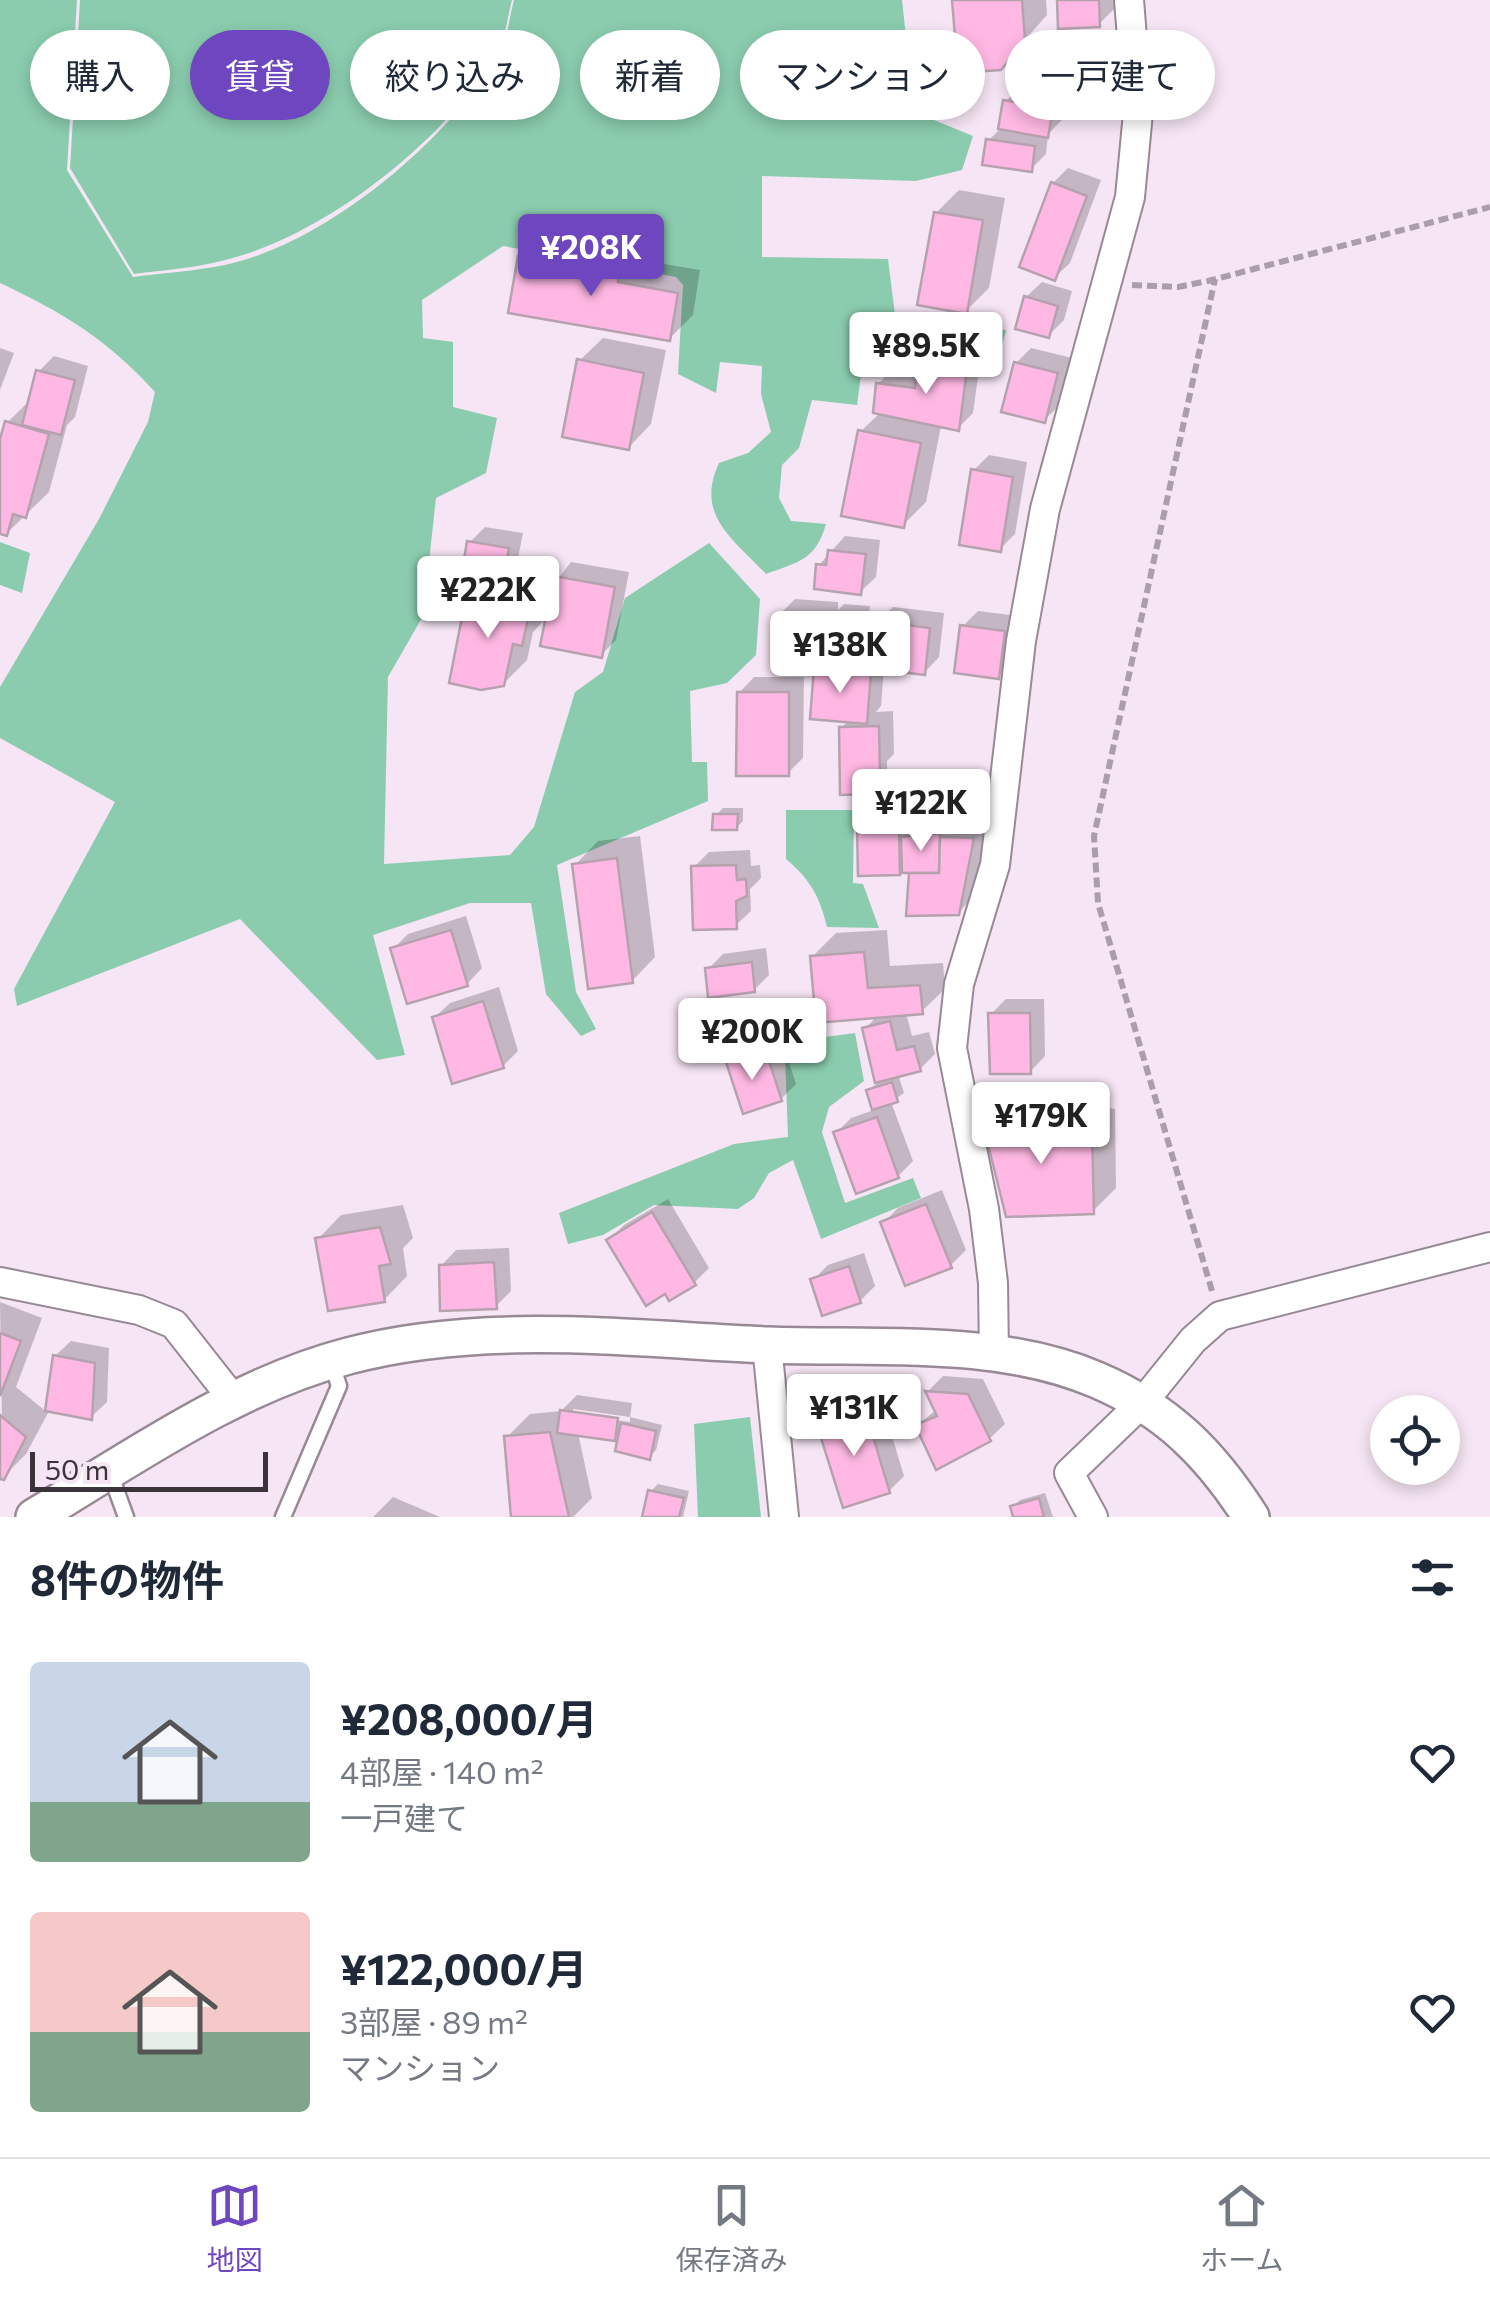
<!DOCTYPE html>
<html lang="ja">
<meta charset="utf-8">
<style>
:root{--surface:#fff;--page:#f2f2f3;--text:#1f2937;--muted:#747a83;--line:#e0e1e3;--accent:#6e46bf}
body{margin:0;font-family:Commissioner,"Noto Sans JP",sans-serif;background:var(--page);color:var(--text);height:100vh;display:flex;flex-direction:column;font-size:38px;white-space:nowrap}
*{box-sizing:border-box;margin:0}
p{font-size:32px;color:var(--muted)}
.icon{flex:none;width:55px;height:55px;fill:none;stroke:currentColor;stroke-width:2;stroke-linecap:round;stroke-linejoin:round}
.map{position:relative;height:1517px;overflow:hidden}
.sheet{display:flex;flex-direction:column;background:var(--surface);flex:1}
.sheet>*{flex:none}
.guide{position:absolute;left:30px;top:30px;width:1430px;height:90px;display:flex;gap:20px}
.controls{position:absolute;left:1370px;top:1395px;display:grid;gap:20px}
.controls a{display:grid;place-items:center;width:90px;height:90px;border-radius:50%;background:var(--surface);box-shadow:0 5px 15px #0003;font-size:50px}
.scale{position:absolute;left:30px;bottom:25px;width:238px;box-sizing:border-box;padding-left:10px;border:5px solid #3a3339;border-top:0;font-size:28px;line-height:35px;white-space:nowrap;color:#3a3339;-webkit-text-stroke:8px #f6e5f4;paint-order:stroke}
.price{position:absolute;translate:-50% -85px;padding:0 22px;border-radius:10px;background:#fff;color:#222;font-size:32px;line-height:65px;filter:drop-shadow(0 2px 5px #0008)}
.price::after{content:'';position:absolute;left:50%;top:60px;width:30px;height:22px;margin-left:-15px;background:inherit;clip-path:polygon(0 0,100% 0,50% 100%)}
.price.active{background:var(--accent);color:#fff}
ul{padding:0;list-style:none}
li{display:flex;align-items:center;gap:30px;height:250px;padding:0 30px}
li span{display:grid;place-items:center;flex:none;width:280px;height:200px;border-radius:10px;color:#555}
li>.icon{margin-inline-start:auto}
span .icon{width:120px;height:120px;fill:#fffc;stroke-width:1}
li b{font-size:42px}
h2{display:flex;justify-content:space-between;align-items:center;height:120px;padding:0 30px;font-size:42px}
.pill{padding:0 35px;border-radius:45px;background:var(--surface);box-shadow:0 5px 15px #0003;font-size:35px;line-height:90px}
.pill.active{background:var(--accent);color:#fff}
.dock{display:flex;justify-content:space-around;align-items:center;height:140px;border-top:2px solid var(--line);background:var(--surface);font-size:28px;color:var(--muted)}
.dock a{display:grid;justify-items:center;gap:5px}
.dock .active{color:var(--accent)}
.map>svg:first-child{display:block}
</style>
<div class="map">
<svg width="1490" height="1517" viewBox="0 0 1490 1517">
<rect width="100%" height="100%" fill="#f6e5f4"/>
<g fill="#8bccae">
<path d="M0,0H77L67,170L133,277C164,273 195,271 225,265C326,243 442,145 497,59C507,43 509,18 514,0H902L910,74L934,81V120L973,136L962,170L916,181L762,176V257L888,259L895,315L1006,330L1001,349L895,334L890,377L861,375L857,405L812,400L799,448L782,465L779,498L791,521L826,524C816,560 798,562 766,574C732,538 695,515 719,463L748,453L771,432L761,394L762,366L720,362L716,393L678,374L683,285L676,277L503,246L422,300L423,338L453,342V407L497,418L486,473L436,498L423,616L388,677L384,864L510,855L534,827L575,692L603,672L625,598L709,543L760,599L756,655L727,683L690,691L692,762H707L708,801L557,865L576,992L596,1029L581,1036L546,994L531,903H470L373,935L405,1055L377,1060L240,919L17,1006L14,989L115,802L0,738V687L99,519L148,422L155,392C108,340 64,313 0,283Z"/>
<path d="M80,0H512C507,18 505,43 495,58C440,144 324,236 225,260C196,268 164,270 134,274L70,168Z"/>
<polygon points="0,542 30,553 22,593 0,585"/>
<path d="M786,810H854L853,883L863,884L879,928L827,927C820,897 810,879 786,859Z"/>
<polygon points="855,1033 864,1081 829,1107 822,1132 845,1203 913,1178 921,1198 821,1239 793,1160 769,1173 754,1198 738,1209 654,1205 603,1235 568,1244 559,1213 734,1144 788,1137 785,1054 803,1040"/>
<polygon points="750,1417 761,1517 698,1517 694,1424"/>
</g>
<g fill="#0003">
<polygon points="955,0 1046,0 1047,15 1000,68"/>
<polygon points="1059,0 1114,0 1114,9 1099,24"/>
<polygon points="1094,60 1111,60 1110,94 1103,101 1087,67"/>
<polygon points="1021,86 1067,94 1062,120 1048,134 1046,154 1031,169 988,141 1001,128 1006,101"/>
<polygon points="1068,168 1101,180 1070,263 1054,278 1053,183"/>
<polygon points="959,190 1005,198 989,288 966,311 936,213"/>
<polygon points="543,234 641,251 640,260 700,270 693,315 669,339 520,257"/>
<polygon points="1042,282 1072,291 1064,320 1049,335 1026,297"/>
<polygon points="603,338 666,350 651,424 628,448 579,361"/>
<polygon points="0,348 14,353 0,390"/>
<polygon points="935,348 981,355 973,413 958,428 941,426 926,502 903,525 860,432 881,412 878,384 894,368 919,372 920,363"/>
<polygon points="1031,348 1072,358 1060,405 1044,420 1016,363"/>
<polygon points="54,356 88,366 75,417 67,425 49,492 7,533 0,532 0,449 7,423 32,398 38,372"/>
<polygon points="989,455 1027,462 1015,534 1000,549 973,471"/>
<polygon points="485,527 523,533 517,563 508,573 555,583 571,562 629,572 616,640 601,655 548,616 533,632 527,660 503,684 470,593 487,575 470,542"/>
<polygon points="845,536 880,540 876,577 860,592 819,565"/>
<polygon points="795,599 838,602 838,610 844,604 870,606 865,648 858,656 874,657 878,622 893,607 944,613 939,657 924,673 884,668 881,706 876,712 893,711 894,754 887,761 887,776 872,792 841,728 849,720 817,669 824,662 777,658 780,614"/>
<polygon points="978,611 1019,616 1013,661 998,677 963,626"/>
<polygon points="754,677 804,677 803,758 788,773 739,693"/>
<polygon points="723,808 743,808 743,821 736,828 716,815"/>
<polygon points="913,811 914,829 919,823 957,819 987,824 973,897 958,913 912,871 860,873 859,828 874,813"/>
<polygon points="640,836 655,957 632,981 575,865 598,841"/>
<polygon points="750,850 751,866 760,865 761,878 750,889 751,911 735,926 694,867 709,852"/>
<polygon points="466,916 482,968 467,984 393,949 408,934"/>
<polygon points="887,930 890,966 943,963 945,989 921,1012 906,1013 912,1036 929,1032 935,1054 920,1069 898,1074 904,1093 891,1102 913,1161 898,1176 836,1133 851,1118 874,1110 869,1090 878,1083 865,1029 878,1015 813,956 836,933"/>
<polygon points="766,948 769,975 754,990 708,969 723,954"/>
<polygon points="499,987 518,1051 503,1066 434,1018 450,1003"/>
<polygon points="1006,999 1044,999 1045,1056 1030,1072 991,1014"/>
<polygon points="749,1036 771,1051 784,1047 796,1084 781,1099 726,1054"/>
<polygon points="1024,1093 1115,1109 1116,1188 1093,1211 985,1121 1008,1097"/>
<polygon points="942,1190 966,1250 951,1265 907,1283 883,1223 898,1208"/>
<polygon points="668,1199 709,1268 694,1283 609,1240 624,1225"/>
<polygon points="403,1205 413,1238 403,1248 407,1276 384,1300 318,1239 341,1215"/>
<polygon points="509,1248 511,1291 496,1306 441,1266 456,1250"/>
<polygon points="864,1253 875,1286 860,1301 813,1280 828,1265"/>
<polygon points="0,1302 42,1318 16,1387 48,1413 26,1454 3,1477"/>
<polygon points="71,1341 109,1348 107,1402 91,1417 55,1356"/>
<polygon points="943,1376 983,1379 1005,1424 989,1439 918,1425 937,1409 928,1391"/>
<polygon points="577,1395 632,1403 630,1417 573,1409 573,1414 630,1422 630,1417 662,1425 656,1450 649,1457 622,1430 614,1438 578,1433 592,1498 573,1517 514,1517 507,1437 530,1414 561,1411"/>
<polygon points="880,1396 904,1476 889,1491 820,1425 835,1410"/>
<polygon points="658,1484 689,1491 683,1517 649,1517 651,1491"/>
<polygon points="1045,1493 1053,1517 1016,1517 1013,1507 1020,1500"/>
<polygon points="393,1497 440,1517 373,1517"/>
</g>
<g fill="#feb8e3" stroke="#b6a2ae" stroke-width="2.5">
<polygon points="952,0 1022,0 1025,40 1001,70 958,73"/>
<polygon points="1057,0 1099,0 1100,27 1058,29"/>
<polygon points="1084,66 1106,66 1104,104 1083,103"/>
<polygon points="1003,100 1053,108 1048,138 998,129"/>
<polygon points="986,139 1035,146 1032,172 982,165"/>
<polygon points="1051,182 1087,196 1055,281 1019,267"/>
<polygon points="934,212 983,220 967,314 917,305"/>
<polygon points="518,256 619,273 618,282 678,293 670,341 508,313"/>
<polygon points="1024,296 1058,306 1049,338 1015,329"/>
<polygon points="577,359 644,373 629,450 562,437"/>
<polygon points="917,362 967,369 959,431 873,413 876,383 915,388"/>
<polygon points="1014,362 1058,373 1045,423 1001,412"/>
<polygon points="36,370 75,380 61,435 22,425"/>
<polygon points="5,421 49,434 26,518 13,514 7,536 0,534 0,439"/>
<polygon points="858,430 921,443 904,528 841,516"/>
<polygon points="971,469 1013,477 1001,552 959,545"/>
<polygon points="467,541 509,548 503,581 462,573"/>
<polygon points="828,550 866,554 861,595 814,589 816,564 826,565"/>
<polygon points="554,576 615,587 602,658 540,646"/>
<polygon points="467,592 531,605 522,646 513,644 504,686 481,690 449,683"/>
<polygon points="778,613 824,617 820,664 775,660"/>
<polygon points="827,618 856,621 851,666 822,663"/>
<polygon points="876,621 930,628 925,675 870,668"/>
<polygon points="960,625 1005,631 999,679 954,673"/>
<polygon points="814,668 871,673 867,724 810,719"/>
<polygon points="737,692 789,692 789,776 736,776"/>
<polygon points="879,726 880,771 872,771 873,794 840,795 839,727"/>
<polygon points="713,814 738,814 737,830 712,830"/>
<polygon points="899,826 900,875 858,876 857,827"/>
<polygon points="940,833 939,873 902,873 901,837"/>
<polygon points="940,837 974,838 959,915 906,916 909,873 939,873"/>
<polygon points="617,858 633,983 588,989 572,864"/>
<polygon points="736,865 737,880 746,879 747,896 736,901 737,929 693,930 691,866"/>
<polygon points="451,930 468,986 407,1004 390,948"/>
<polygon points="864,952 868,988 920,985 923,1014 816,1023 810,956"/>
<polygon points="752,962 755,992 708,998 705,968"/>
<polygon points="483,1001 504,1068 452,1084 432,1017"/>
<polygon points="988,1013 1030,1013 1031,1074 990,1074"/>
<polygon points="890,1021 897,1050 914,1046 921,1071 875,1083 862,1028"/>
<polygon points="733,1050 754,1065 769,1061 782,1101 743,1114 723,1053"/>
<polygon points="892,1082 898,1102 872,1110 866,1090"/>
<polygon points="999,1115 1092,1131 1094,1214 1006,1217 982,1120"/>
<polygon points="877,1117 899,1178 856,1194 833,1132"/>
<polygon points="926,1204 952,1268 905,1286 880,1222"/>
<polygon points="652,1212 696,1285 669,1301 665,1294 646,1306 606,1240"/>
<polygon points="380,1227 391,1264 379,1266 385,1302 328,1311 315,1238"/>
<polygon points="494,1262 497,1309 440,1311 439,1265"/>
<polygon points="849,1266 861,1303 822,1316 810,1279"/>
<polygon points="0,1333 21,1341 0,1396"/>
<polygon points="53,1355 95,1363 92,1420 45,1411"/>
<polygon points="925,1391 968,1394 991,1441 936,1470 915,1425 937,1416"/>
<polygon points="560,1410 618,1418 615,1441 557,1433"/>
<polygon points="865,1410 890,1493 843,1508 817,1425"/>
<polygon points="0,1415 26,1437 4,1480 0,1479"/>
<polygon points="621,1423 656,1431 650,1460 615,1451"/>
<polygon points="550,1432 569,1517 511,1517 504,1436"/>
<polygon points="648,1490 684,1498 679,1517 642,1517"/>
<polygon points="1039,1498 1044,1517 1013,1517 1010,1506"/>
</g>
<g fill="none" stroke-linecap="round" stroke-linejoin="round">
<defs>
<g id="service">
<polyline points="110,1473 126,1517"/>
<polyline points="283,1517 339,1386 331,1361"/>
</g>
<g id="minor">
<polyline points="0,1282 139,1310 174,1324 233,1399"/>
<polyline points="767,1345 784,1517"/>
<polyline points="994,1355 993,1283 984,1209 952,1048 959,984 995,865 1021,641 1045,509 1130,197 1138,113 1129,0"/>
<polyline points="1093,1517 1069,1473 1143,1402 1193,1340 1220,1316 1490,1247"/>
</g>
<path id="tertiary" d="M34,1517C134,1457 234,1386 348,1356C484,1320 630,1339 768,1345C874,1349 997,1337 1097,1380C1167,1410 1210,1453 1251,1517"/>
</defs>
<use href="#service" stroke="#988997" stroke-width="19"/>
<use href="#minor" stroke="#988997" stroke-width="32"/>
<use href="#tertiary" stroke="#988997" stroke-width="40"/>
<g stroke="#ab9eaa" stroke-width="6" stroke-dasharray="10 5" stroke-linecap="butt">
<polyline points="1132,285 1178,287 1208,281 1490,207"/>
<polyline points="1212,1291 1098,903 1094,836 1215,279"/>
</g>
<use href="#service" stroke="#fff" stroke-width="14"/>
<use href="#minor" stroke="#fff" stroke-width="28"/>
<use href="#tertiary" stroke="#fff" stroke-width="35"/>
</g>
</svg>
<div class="controls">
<a><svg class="icon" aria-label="locate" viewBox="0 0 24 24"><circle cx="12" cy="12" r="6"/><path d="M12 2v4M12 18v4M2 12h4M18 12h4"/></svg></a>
</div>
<div class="scale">50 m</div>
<b class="price active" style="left:591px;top:299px">¥208K</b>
<b class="price" style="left:926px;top:397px">¥89.5K</b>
<b class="price" style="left:488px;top:641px">¥222K</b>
<b class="price" style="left:840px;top:696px">¥138K</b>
<b class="price" style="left:921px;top:854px">¥122K</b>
<b class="price" style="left:752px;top:1083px">¥200K</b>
<b class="price" style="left:1041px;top:1167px">¥179K</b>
<b class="price" style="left:854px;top:1459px">¥131K</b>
<div class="guide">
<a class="pill">購入</a>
<a class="pill active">賃貸</a>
<a class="pill">絞り込み</a>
<a class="pill">新着</a>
<a class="pill">マンション</a>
<a class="pill">一戸建て</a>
</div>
</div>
<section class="sheet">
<h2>8件の物件<svg class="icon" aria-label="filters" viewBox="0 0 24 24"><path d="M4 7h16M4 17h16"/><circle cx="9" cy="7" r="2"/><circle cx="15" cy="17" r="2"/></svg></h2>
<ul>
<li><span style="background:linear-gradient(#c9d6e8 70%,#7fa58c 0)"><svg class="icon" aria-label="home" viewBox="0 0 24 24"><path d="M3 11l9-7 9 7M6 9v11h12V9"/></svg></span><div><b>¥208,000/月</b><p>4部屋 · 140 m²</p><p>一戸建て</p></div><svg class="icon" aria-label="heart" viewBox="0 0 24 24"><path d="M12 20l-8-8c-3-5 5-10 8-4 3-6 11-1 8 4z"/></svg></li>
<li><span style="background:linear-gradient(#f6c9c9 60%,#7fa58c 0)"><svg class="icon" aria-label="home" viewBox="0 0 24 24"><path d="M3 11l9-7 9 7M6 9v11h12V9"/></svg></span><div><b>¥122,000/月</b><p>3部屋 · 89 m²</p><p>マンション</p></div><svg class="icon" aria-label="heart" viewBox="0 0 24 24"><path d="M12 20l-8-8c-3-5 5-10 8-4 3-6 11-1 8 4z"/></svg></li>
</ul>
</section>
<nav class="dock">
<a class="active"><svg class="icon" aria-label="map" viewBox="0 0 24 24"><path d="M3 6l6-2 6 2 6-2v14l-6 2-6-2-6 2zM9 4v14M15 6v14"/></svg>地図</a>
<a><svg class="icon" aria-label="saved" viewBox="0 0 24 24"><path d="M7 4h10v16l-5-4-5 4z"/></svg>保存済み</a>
<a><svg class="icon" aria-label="home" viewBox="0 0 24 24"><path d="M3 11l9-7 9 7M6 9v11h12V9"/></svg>ホーム</a>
</nav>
